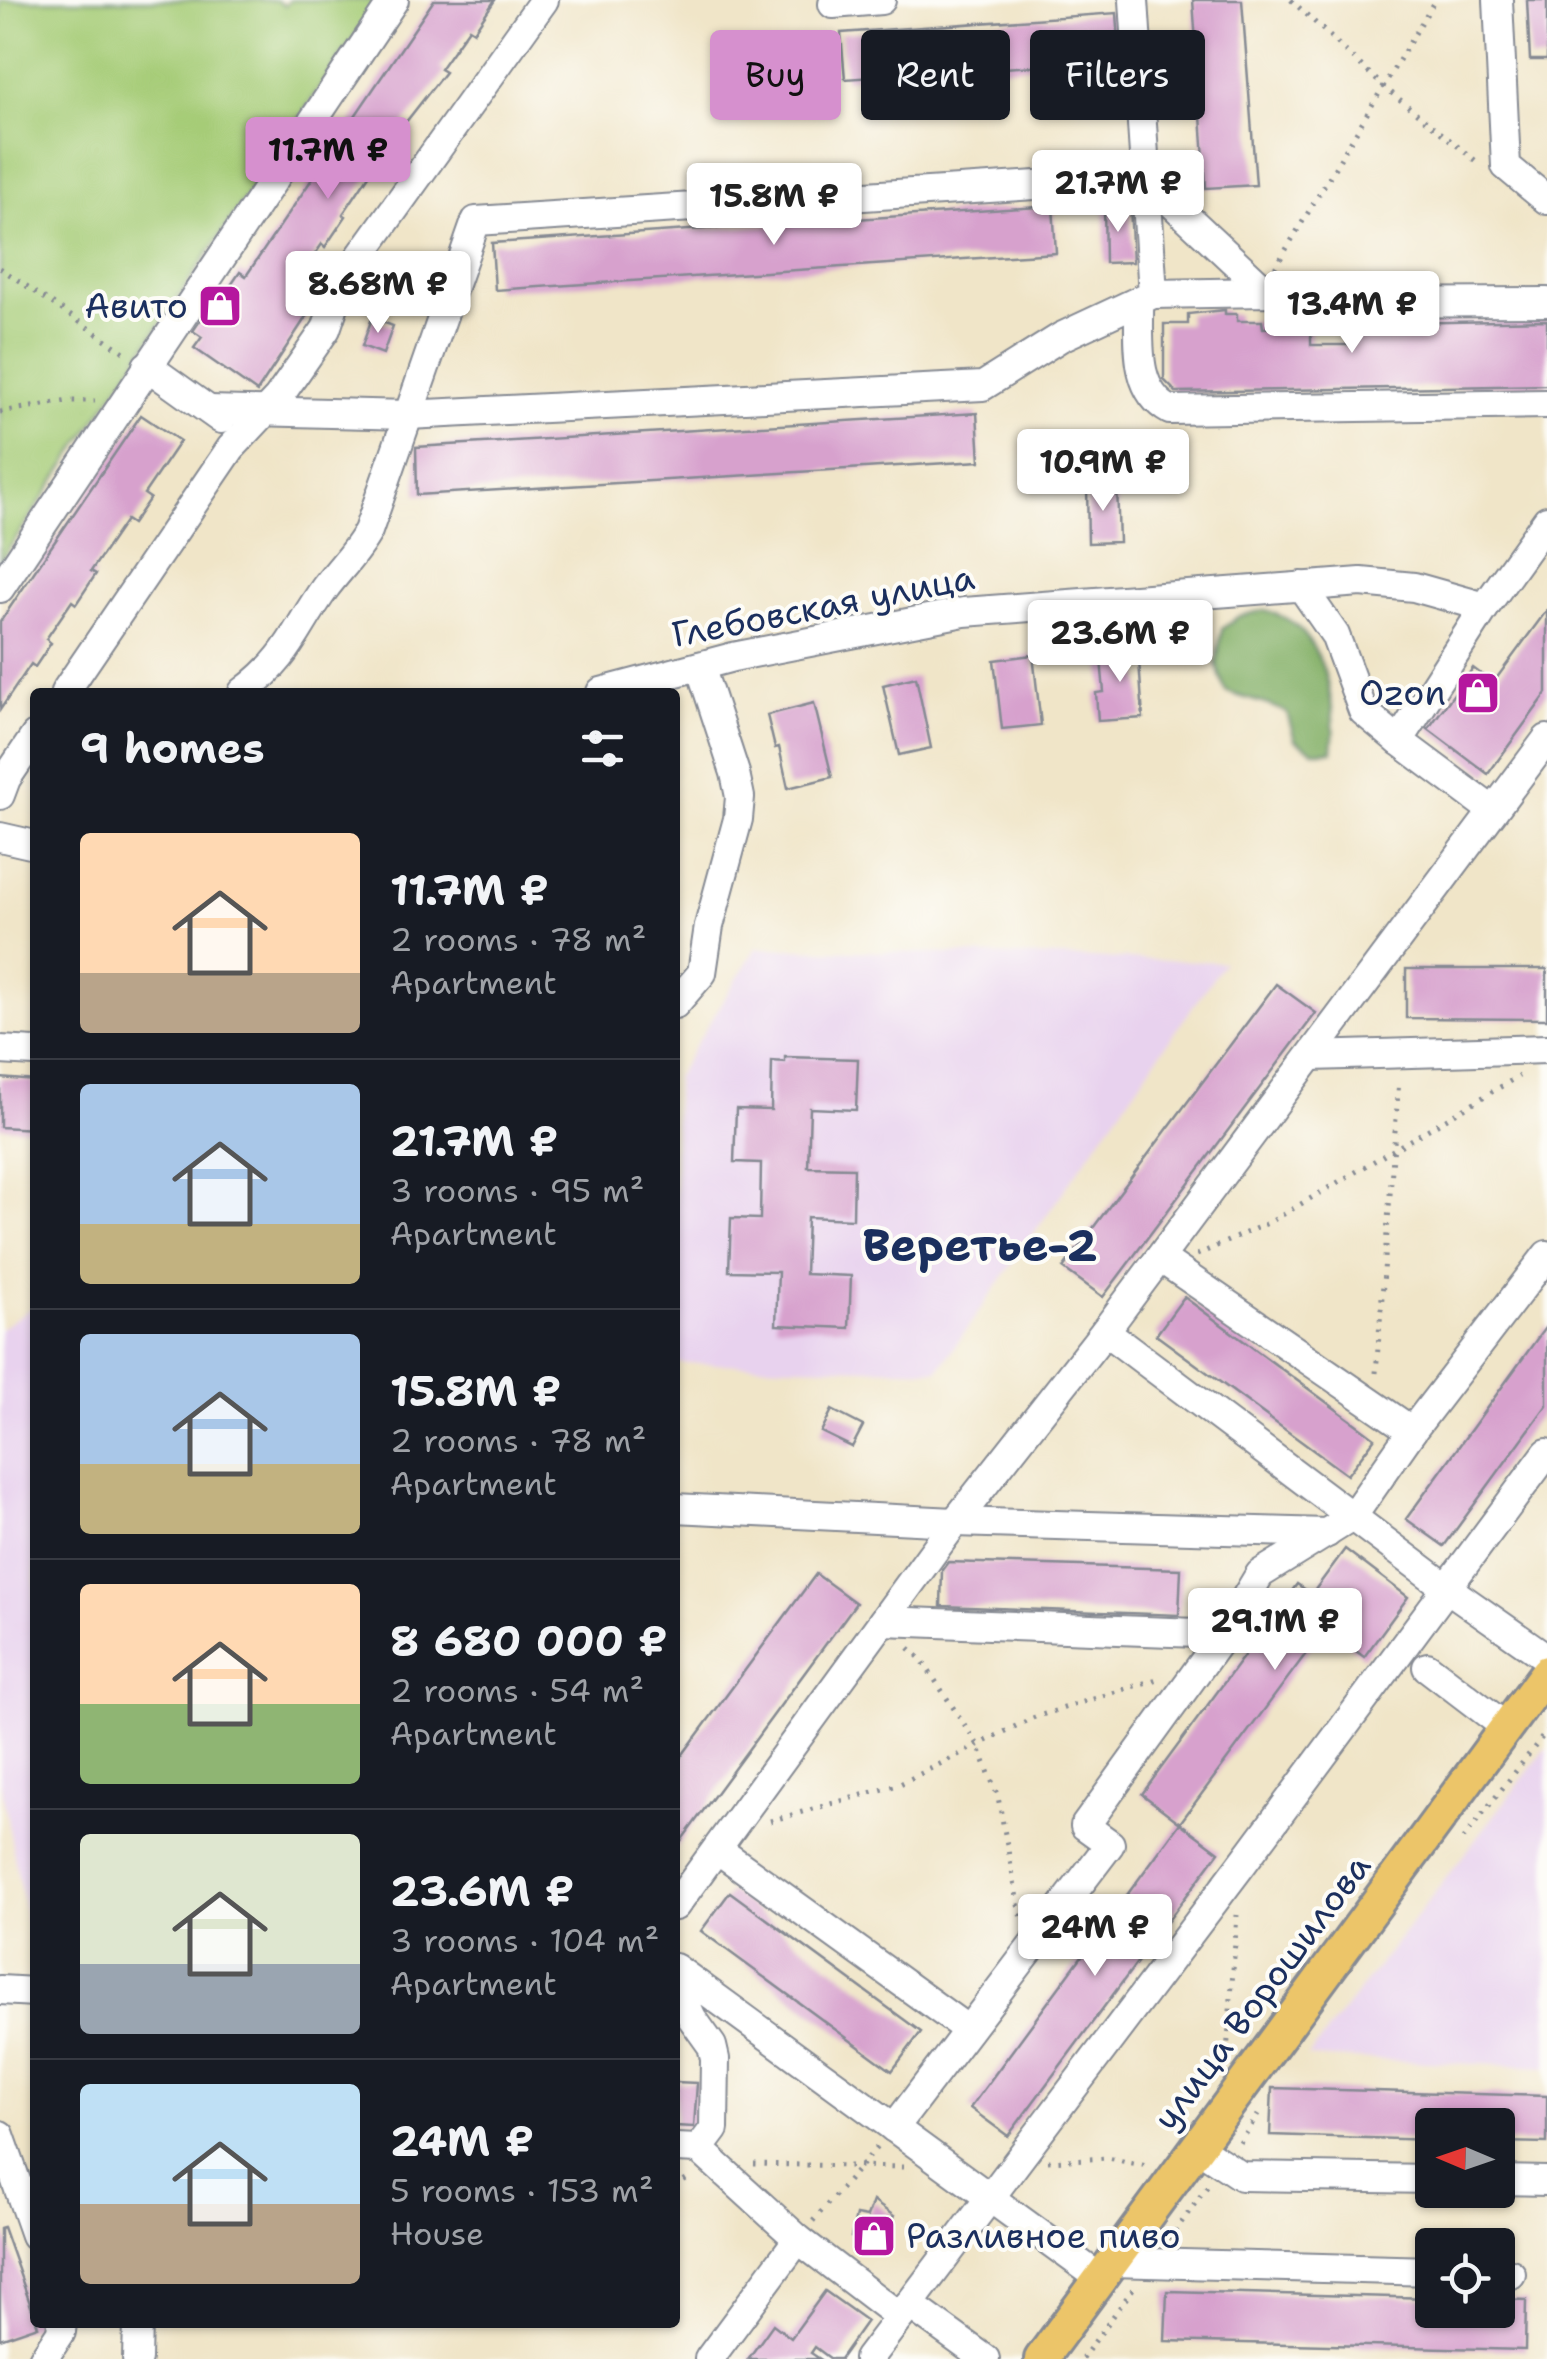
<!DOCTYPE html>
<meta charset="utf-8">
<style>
:root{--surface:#171b24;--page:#242831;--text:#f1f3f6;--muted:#9ea1a6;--line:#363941;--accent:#d690ce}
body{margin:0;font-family:"Shantell Sans",sans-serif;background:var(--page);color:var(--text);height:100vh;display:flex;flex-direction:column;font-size:38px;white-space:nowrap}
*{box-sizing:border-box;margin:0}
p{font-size:32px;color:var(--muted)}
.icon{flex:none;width:55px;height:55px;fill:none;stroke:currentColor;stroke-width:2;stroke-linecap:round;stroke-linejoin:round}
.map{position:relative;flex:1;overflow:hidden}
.sheet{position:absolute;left:30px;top:688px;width:650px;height:1640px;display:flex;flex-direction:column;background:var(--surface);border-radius:10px;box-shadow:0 2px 8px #0004}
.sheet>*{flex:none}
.hud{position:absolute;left:710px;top:30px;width:685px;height:90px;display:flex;gap:20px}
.needle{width:65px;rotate:272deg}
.tools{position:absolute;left:1415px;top:2108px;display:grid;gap:20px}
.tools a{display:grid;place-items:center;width:100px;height:100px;border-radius:10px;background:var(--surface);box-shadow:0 2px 8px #0004;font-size:50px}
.price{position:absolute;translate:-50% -85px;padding:0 22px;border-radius:10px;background:#fff;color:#222;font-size:32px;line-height:65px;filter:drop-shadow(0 2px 5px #0008)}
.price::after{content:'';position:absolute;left:50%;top:60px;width:30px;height:22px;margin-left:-15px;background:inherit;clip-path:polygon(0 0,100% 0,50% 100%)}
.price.current{background:var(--accent);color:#111}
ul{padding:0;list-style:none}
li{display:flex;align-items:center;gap:30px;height:250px;padding:0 50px}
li+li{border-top:2px solid var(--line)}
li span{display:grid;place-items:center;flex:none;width:280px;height:200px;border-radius:10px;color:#555}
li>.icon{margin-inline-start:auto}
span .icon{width:120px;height:120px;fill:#fffc;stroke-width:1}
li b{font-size:42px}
h2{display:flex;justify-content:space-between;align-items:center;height:120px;padding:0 50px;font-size:42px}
.pill{padding:0 35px;border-radius:10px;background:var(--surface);box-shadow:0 2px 8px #0004;font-size:35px;line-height:90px}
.pill.current{background:var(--accent);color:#111}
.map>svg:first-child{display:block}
</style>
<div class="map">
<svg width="1547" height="2359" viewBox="0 0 1547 2359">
<rect width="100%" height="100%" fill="#fdfcf7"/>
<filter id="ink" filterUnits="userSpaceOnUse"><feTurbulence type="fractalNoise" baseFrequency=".01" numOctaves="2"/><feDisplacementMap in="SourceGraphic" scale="20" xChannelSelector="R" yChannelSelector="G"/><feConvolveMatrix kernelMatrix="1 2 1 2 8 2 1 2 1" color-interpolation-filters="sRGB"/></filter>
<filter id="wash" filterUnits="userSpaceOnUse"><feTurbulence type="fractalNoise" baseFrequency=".0048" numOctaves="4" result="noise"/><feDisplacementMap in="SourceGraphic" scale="40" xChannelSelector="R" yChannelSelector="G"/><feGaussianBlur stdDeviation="2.25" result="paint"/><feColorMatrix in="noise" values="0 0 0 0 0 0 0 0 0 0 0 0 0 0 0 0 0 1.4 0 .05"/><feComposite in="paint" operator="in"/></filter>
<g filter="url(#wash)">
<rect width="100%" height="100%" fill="#f0e5c8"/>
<g fill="#e8d2ee">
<polygon points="756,948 1224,962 938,1370 675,1363 675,1078"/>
<polygon points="35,1305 35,1931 28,1931 0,1780 0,1329"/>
<polygon points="1547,1747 1547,2067 1308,2057"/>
</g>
<polygon fill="#a6cc77" stroke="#607e6a" stroke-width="2.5" points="0,0 276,0 285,6 290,0 379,0 0,562"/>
<path fill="#84b068" stroke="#507063" stroke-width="2.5" d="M1265,610C1275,614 1287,617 1294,624C1327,651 1337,711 1332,751H1313L1295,740L1287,713C1267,702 1246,700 1225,691L1216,663L1222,629L1239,616Z"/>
<g id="blocks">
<g fill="#d7a1cd">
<polygon points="434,0 495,0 474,31 469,28 440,69 445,72 395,136 400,139 378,172 373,169 343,214 346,216 325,247 322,244 298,279 302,282 287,304 306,317 257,392 194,348 202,337 193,331 222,288 227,291 240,272 246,276"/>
<polygon points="1193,0 1242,0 1256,185 1206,188"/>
<polygon points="1527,0 1547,0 1547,60 1530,60"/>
<polygon points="1117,13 1120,60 845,79 841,33"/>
<polygon points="1053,206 1056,253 495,290 492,243"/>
<polygon points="1130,206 1133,262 1105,263 1104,207"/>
<polygon points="1225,310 1225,314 1237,314 1237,321 1262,321 1263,328 1311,326 1311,345 1351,345 1350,324 1547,320 1547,385 1176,392 1164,380 1164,324 1188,324 1188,314"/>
<polygon points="372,318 393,326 383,354 362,346"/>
<polygon points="977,413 980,461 417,495 416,447"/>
<polygon points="141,415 180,441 144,494 150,498 132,524 126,520 91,571 96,574 76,604 72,601 46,639 51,643 35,667 31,664 0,710 0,622"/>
<polygon points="1087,485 1117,485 1119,542 1088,543"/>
<polygon points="1547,610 1547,693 1488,774 1428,729 1473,668 1493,683"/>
<polygon points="1138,646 1143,718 1098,721 1096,693 1104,692 1100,649"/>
<polygon points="1033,655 1041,725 1002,729 994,660"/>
<polygon points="916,677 931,748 899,755 883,685"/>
<polygon points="814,703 832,777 788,788 779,747 775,748 767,715"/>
<polygon points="1406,969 1547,969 1547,1019 1406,1018"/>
<polygon points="1276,984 1316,1013 1103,1297 1063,1268"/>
<polygon points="785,1057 858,1059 856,1110 810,1108 808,1167 854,1168 853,1219 807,1217 805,1274 851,1276 849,1328 776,1325 778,1272 729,1271 731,1218 760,1219 761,1163 734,1162 736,1109 771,1110 772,1061 785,1062"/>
<polygon points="0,1078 35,1081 35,1129 0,1127"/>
<polygon points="1184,1297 1375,1438 1347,1475 1156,1335"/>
<polygon points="1547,1325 1547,1405 1444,1546 1406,1519"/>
<polygon points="832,1410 863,1426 852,1447 821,1432"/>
<polygon points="1345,1549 1408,1597 1364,1657 1325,1628 1180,1823 1142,1794 1297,1584 1312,1594"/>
<polygon points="948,1562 1181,1569 1179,1615 941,1606 942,1570"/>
<polygon points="816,1574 856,1603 675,1849 675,1765"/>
<polygon points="1180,1823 1219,1852 1008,2136 970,2108"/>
<polygon points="730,1892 921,2032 892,2071 701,1931"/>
<polygon points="675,2082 697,2083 694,2127 675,2126"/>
<polygon points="1272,2088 1547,2096 1547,2143 1498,2142 1498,2125 1432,2125 1432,2140 1270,2135"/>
<polygon points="873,2201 894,2216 878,2242 863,2243 851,2237 856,2215 867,2217"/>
<polygon points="3,2227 38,2326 0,2339 0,2228"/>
<polygon points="825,2291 867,2321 840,2359 831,2359 815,2347 811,2353 820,2359 748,2359 773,2324 791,2338"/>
<polygon points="1167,2291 1432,2298 1432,2310 1498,2310 1498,2299 1526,2300 1525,2350 1165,2341"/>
</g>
</g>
</g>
<g filter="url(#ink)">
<use href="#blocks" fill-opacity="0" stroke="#868a93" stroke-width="2.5"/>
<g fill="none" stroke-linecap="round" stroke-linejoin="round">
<defs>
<g id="minor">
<polyline points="1498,0 1506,166 1547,200"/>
<polyline points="833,4 881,0"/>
<polyline points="1153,294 1267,292 1322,303 1547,302"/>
<path d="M1139,301C1140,338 1132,390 1170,410L1547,404"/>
<polyline points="147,366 221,419"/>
<polyline points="209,410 408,415 983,386 1061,337 1153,294 1134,0"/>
<polyline points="1301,586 1335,635 1363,711 1399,741"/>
<polyline points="0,588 394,0"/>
<polyline points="65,692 231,448 278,398 326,329 342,282 544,0"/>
<path d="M243,692C289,658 295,630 325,588C340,568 356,553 368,531L476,221L1145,178L1267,292"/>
<polyline points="601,692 733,657 964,612 1361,582 1414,587 1485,607"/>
<polyline points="0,795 6,779 35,736"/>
<polyline points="1493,811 1399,741 1485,607 1547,520"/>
<polyline points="0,837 35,845"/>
<polyline points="675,1004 702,973 709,926 738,819 740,797 735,773 700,666"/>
<polyline points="0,1050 35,1052"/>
<polyline points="1312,1056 1547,1049"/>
<polyline points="1160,1258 1412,1431 1352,1517 1260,1574 1224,1634"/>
<polyline points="1105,1331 1447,1588 1547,1658"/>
<polyline points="1412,1431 1547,1255"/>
<polyline points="675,1508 955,1522 1327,1533"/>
<polyline points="883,1621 1224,1634 1085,1826 1110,1844 894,2128"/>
<polyline points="1427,1667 1507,1728"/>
<polyline points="717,1849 968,2030"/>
<polyline points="675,1906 955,1522 1105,1331 1547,739"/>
<polyline points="675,1968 1100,2278"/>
<polyline points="675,1980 692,2018 712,2046 715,2059 714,2129 699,2149"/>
<polyline points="0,1990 35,1992"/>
<polyline points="0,2135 35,2235"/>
<polyline points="1197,2147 1241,2176 1432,2179"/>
<polyline points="675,2148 699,2149 798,2239"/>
<polyline points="1498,2180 1547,2181"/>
<polyline points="1111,2262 1432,2271"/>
<polyline points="1498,2273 1511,2274"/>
<polyline points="909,2304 985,2359"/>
<polyline points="43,2359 61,2332 62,2322"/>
<polyline points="137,2359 138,2322"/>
<polyline points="709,2359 798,2239 900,2317"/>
<polyline points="868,2359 1240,1867 1547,1453"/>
</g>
<polyline id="major" points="1041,2359 1547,1672"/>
</defs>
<use href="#minor" stroke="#868a93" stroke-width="32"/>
<use href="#major" stroke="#868a93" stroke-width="38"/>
<g stroke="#868a93" stroke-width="5" stroke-dasharray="2.5 8" stroke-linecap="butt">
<polyline points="1291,0 1383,86 1481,165"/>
<polyline points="0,268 127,354"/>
<polyline points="1275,268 1435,0"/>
<polyline points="0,412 69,401 95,401"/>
<polyline points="1197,1255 1272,1221 1519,1076"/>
<polyline points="1376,1373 1399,1080"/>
<polyline points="909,1648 921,1659 978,1745 998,1797 1021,1919"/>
<polyline points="770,1821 898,1785 1032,1718 1157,1679"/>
<polyline points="1463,1839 1547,1731"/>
<polyline points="1227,2053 1237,1915"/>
<polyline points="1240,2143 1258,2115"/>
<polyline points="1048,2161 1108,2158 1147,2166"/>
<polyline points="754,2164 903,2167"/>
<polyline points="675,2186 691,2176"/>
<polyline points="813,2221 878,2146"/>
<polyline points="1169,2240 1209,2184"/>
<polyline points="1082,2359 1133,2289"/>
</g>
<use href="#minor" stroke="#fff" stroke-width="28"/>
<use href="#major" stroke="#ecc569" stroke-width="32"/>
</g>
</g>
<defs>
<symbol id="shop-square" viewBox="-11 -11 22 22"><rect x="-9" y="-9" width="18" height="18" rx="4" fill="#b5179e" stroke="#fdfcf7"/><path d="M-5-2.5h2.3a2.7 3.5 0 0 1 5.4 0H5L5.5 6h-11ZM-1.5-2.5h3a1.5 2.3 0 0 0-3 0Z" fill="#fff"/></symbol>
</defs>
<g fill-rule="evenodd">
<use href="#shop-square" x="195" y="281" width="50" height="50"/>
<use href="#shop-square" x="1453" y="668" width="50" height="50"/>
<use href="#shop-square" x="849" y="2211" width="50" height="50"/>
</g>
<g text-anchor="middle" stroke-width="8" stroke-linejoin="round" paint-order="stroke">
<g font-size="35" fill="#1b2f5e" stroke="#fdfcf7" text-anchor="end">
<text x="188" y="318">Авито</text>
<text x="1446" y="705">Ozon</text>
<text x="906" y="2248" text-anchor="start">Разливное пиво</text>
</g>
<g font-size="35" fill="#1b2f5e" stroke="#fdfcf7">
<text transform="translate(823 606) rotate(-11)" y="12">Глебовская улица</text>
<text transform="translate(1262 1992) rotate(-53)" y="12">улица Ворошилова</text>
</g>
<g font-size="45" font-weight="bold" fill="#1b2f5e" stroke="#fdfcf7">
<text x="980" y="1261">Веретье-2</text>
</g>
</g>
</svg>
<div class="tools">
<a><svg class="needle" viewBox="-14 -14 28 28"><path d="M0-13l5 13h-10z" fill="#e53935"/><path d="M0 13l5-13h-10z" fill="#9ea1a6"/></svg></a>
<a><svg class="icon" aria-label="locate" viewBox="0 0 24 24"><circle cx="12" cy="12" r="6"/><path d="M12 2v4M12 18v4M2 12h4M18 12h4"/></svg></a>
</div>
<b class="price current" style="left:328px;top:202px">11.7M ₽</b>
<b class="price" style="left:1118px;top:235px">21.7M ₽</b>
<b class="price" style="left:774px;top:248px">15.8M ₽</b>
<b class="price" style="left:378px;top:336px">8.68M ₽</b>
<b class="price" style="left:1352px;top:356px">13.4M ₽</b>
<b class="price" style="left:1103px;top:514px">10.9M ₽</b>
<b class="price" style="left:1120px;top:685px">23.6M ₽</b>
<b class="price" style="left:1275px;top:1673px">29.1M ₽</b>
<b class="price" style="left:1095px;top:1979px">24M ₽</b>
<div class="hud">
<a class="pill current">Buy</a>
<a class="pill">Rent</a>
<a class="pill">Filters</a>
</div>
<section class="sheet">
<h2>9 homes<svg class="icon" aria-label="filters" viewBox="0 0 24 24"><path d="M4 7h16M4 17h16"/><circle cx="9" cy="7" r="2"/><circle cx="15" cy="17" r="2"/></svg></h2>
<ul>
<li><span style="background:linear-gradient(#ffd9b3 70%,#b9a48a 0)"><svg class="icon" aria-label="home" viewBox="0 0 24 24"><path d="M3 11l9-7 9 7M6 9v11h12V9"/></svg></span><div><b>11.7M ₽</b><p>2 rooms · 78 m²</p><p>Apartment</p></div></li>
<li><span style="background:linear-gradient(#a9c7e8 70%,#c2b280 0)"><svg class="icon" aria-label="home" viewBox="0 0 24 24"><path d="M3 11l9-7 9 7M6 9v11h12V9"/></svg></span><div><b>21.7M ₽</b><p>3 rooms · 95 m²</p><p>Apartment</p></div></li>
<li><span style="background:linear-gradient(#a9c7e8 65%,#c2b280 0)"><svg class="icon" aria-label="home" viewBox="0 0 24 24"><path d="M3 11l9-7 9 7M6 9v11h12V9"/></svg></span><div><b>15.8M ₽</b><p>2 rooms · 78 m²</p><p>Apartment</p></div></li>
<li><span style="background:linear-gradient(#ffd9b3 60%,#8fb573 0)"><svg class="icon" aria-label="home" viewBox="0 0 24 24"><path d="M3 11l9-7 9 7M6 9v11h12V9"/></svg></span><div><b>8 680 000 ₽</b><p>2 rooms · 54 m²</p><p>Apartment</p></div></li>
<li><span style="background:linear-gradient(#dfe7d0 65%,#9aa5b1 0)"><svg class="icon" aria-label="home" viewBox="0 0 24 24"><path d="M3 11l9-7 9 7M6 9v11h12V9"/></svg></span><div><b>23.6M ₽</b><p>3 rooms · 104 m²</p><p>Apartment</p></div></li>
<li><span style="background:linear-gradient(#bfe0f5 60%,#b9a48a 0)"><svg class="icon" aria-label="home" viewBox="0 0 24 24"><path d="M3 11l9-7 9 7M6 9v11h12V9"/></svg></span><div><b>24M ₽</b><p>5 rooms · 153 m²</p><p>House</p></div></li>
</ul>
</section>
</div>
